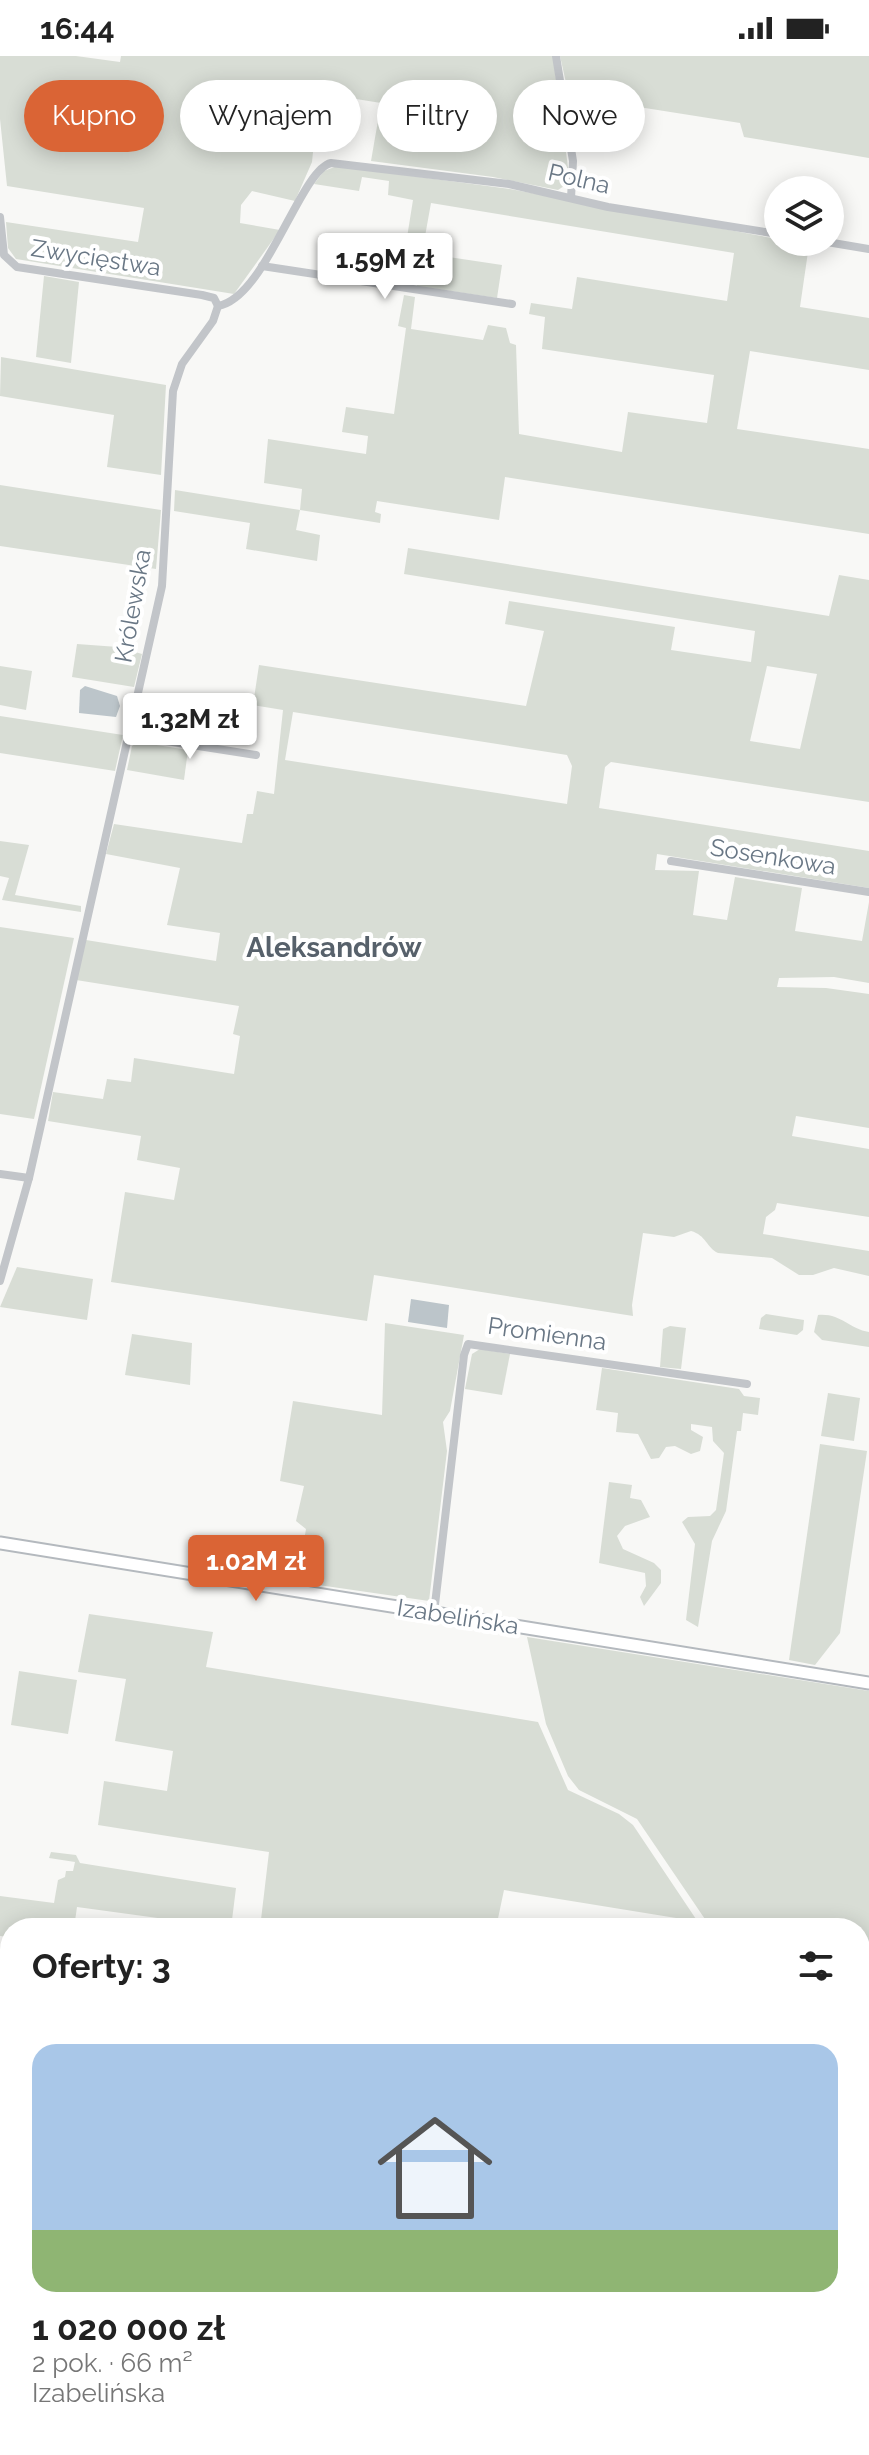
<!DOCTYPE html>
<html lang="pl">
<meta charset="utf-8">
<style>
:root{--surface:#fff;--page:#f6f6f6;--text:#222;--muted:#767676;--line:#e0e0e0;--accent:#da6435}
body{margin:0;font-family:Raleway,sans-serif;background:var(--page);color:var(--text);height:100vh;display:flex;flex-direction:column;font-size:30px;white-space:nowrap}
*{box-sizing:border-box;margin:0}
p{font-size:26px;color:var(--muted)}
.icon{flex:none;width:44px;height:44px;fill:none;stroke:currentColor;stroke-width:2;stroke-linecap:round;stroke-linejoin:round}
.map{position:relative;flex:1;overflow:hidden}
.sheet{position:absolute;left:0px;top:1862px;width:870px;height:538px;display:flex;flex-direction:column;background:var(--surface);border-radius:32px 32px 0 0;box-shadow:0 4px 20px #0003}
.sheet>*{flex:none}
.top-card{position:absolute;left:24px;top:24px;width:822px;height:72px;display:flex;gap:16px}
.controls{position:absolute;left:764px;top:120px;display:grid;gap:16px}
.controls a{display:grid;place-items:center;width:80px;height:80px;border-radius:50%;background:var(--surface);box-shadow:0 4px 20px #0003;font-size:40px}
.price{position:absolute;translate:-50% -68px;padding:0 18px;border-radius:8px;background:#fff;color:#222;font-size:26px;line-height:52px;filter:drop-shadow(0 2px 4px #0008)}
.price::after{content:'';position:absolute;left:50%;top:48px;width:24px;height:18px;margin-left:-12px;background:inherit;clip-path:polygon(0 0,100% 0,50% 100%)}
.price.current{background:var(--accent);color:#fff}
ul{padding:0;list-style:none}
li{display:grid;align-content:center;gap:16px;height:424px;padding:0 32px}
li+li{border-top:2px solid var(--line)}
li span{display:grid;place-items:center;height:248px;border-radius:24px;color:#555}
li>.icon{margin-inline-start:auto}
span .icon{width:144px;height:144px;fill:#fffc;stroke-width:1}
li b{font-size:34px}
h2{display:flex;justify-content:space-between;align-items:center;height:96px;padding:0 32px;font-size:34px}
.tag{padding:0 28px;border-radius:36px;background:var(--surface);box-shadow:0 4px 20px #0003;font-size:28px;line-height:72px}
.tag.current{background:var(--accent);color:#fff}
.status{display:flex;justify-content:space-between;align-items:center;height:56px;padding:0 40px;background:var(--surface);direction:ltr}
.status svg{height:22px;fill:currentColor}
.map>svg:first-child{display:block}
</style>
<div class="status"><b>16:44</b><svg viewBox="0 0 49 12"><path d="M0 12V9h3v3zM5 12V6h3v6zM10 12V3h3v9zM15 12V0h3v12zM26 1h20v11H26zM47 4h2v5h-2z"/></svg></div>
<div class="map">
<svg width="869" height="2399" viewBox="0 0 869 2399">
<rect width="100%" height="100%" fill="#f8f8f6"/>
<polygon fill="#e6e7e7" points="0,1995 10,1997 5,2075 0,2074"/>
<g fill="#d8ddd5" fill-rule="evenodd">
<polygon points="0,0 76,0 120,6 121,0 553,0 570,126 558,134 493,121 371,105 381,47 251,26 245,36 242,64 315,76 312,106 295,145 252,135 241,149 240,167 280,174 234,238 16,203 8,192 6,166 138,186 144,152 7,130 0,63"/>
<polygon points="560,0 869,0 869,102 744,81 740,67 569,40"/>
<polygon points="337,110 510,133 809,189 800,251 869,262 869,314 750,295 737,373 869,393 869,478 505,421 499,464 377,445 375,456 381,458 380,467 300,454 296,474 320,479 317,505 246,493 250,467 174,455 175,434 300,454 302,433 264,427 268,383 366,398 368,380 342,376 346,351 394,358 406,272 398,270 404,239 415,241 411,273 483,284 488,269 506,272 510,287 516,289 519,378 622,396 628,356 707,367 714,319 542,293 545,261 529,258 531,247 572,253 577,221 727,245 734,197 431,147 422,197 502,209 497,242 417,230 422,197 405,194 413,144 388,139 389,125 362,121 359,135 314,128 324,115"/>
<polygon points="44,220 79,226 71,307 36,301"/>
<polygon points="1,301 166,329 161,419 107,411 114,359 0,340"/>
<polygon points="0,429 161,454 156,513 0,490"/>
<path d="M408,492L829,560L839,519L869,524V746L611,706L605,711L599,752L869,795V832L657,798L655,814L699,815L693,859L727,864L735,821L802,832L795,875L862,885L869,846V927L834,921L779,922L777,931L826,932L869,938V1072L796,1060L792,1080L869,1093V1161L777,1147L775,1154L766,1161L763,1178L869,1195V1220L834,1212L813,1219H799L772,1202L718,1197C707,1192 706,1179 691,1175L674,1181L643,1177L632,1249L633,1260L374,1219L367,1265L111,1226L125,1136L174,1144L180,1112L137,1104L141,1080L48,1065L53,1036L103,1043L107,1023L131,1026L134,1002L234,1018L240,980L233,978L239,950L76,924L86,884L216,905L220,877L167,869L180,812L106,798L114,768L242,787L247,758H253L257,735L274,738L283,654L253,649L259,609L526,650L544,575L505,568L509,545L675,571L671,594L751,606L755,575L404,518ZM767,610L817,618L800,693L750,685ZM293,656L567,699L572,710L567,748L285,704Z"/>
<polygon points="77,588 118,591 142,598 134,631 72,621"/>
<polygon points="0,610 32,615 26,654 0,649"/>
<polygon points="0,660 123,679 115,715 0,697"/>
<polygon points="138,686 188,694 184,724 127,714 132,690"/>
<polygon points="0,785 29,789 15,839 81,850 81,856 2,844 9,822 0,820"/>
<polygon points="0,871 74,882 34,1063 0,1058"/>
<polygon points="17,1211 93,1223 87,1264 0,1251"/>
<polygon points="766,1258 804,1264 803,1274 797,1279 759,1273 761,1262"/>
<path d="M818,1259C841,1257 849,1273 869,1276V1291L822,1284L814,1276Z"/>
<polygon points="385,1267 464,1279 450,1355 443,1366 447,1395 429,1545 291,1525 294,1499 291,1491 303,1490 306,1473 296,1465 304,1430 280,1425 293,1345 382,1359"/>
<polygon points="670,1270 686,1272 681,1313 660,1311 663,1273"/>
<polygon points="132,1278 192,1287 190,1329 125,1319"/>
<polygon points="480,1293 510,1298 502,1339 465,1333 472,1298"/>
<polygon points="602,1312 739,1333 744,1340 760,1342 758,1359 743,1357 741,1375 737,1375 726,1455 712,1485 698,1571 686,1564 695,1488 682,1466 688,1461 710,1460 716,1454 724,1397 713,1385 712,1371 691,1368 691,1374 703,1381 700,1395 691,1398 675,1390 666,1391 659,1402 651,1403 638,1378 616,1376 618,1357 596,1354"/>
<polygon points="828,1337 860,1342 854,1385 821,1380"/>
<polygon points="820,1388 867,1395 840,1577 815,1609 789,1604"/>
<polygon points="609,1426 632,1429 630,1442 641,1444 650,1461 625,1470 617,1480 623,1493 654,1507 661,1514 661,1527 644,1550 640,1541 646,1530 645,1517 599,1507"/>
<polygon points="89,1558 213,1576 206,1611 538,1666 568,1734 619,1758 633,1769 702,1872 674,1872 676,1862 504,1834 496,1872 260,1872 269,1796 98,1769 104,1725 167,1735 173,1695 115,1685 126,1623 78,1616"/>
<polygon points="527,1581 869,1635 869,1890 860,1889 860,1872 711,1872 637,1763 579,1734 568,1720 546,1668"/>
<polygon points="19,1615 77,1624 68,1678 11,1669"/>
<polygon points="51,1796 76,1799 80,1807 236,1832 231,1872 77,1851 74,1872 10,1872 10,1881 0,1880 0,1840 54,1847 58,1824 65,1821 66,1815 73,1815 75,1806 49,1802"/>
<polygon points="111,2390 784,2390 783,2399 110,2399"/>
</g>
<g fill="#bcc5ca">
<polygon points="85,630 117,640 120,650 116,661 79,657 80,634"/>
<polygon points="411,1243 449,1249 447,1272 408,1266"/>
</g>
<g fill="none" stroke-linecap="round" stroke-linejoin="round">
<defs>
<polyline id="secondary" points="0,1487 869,1627"/>
</defs>
<use href="#secondary" stroke="#b4b9be" stroke-width="15"/>
<g stroke="#c2c5c9" stroke-width="8">
<polyline points="556,0 573,105 571,142"/>
<polyline points="0,161 4,199 17,211 202,239 214,242 218,250"/>
<polyline points="827,186 869,193"/>
<polyline points="262,210 512,248"/>
<path d="M218,250C266,242 300,114 331,107L509,128L608,151L778,178"/>
<polyline points="128,679 256,699"/>
<polyline points="671,805 869,836"/>
<polyline points="0,1118 29,1122"/>
<polyline points="0,1225 29,1122 162,530 173,335 182,308 213,265 218,250"/>
<polyline points="434,1557 464,1299 468,1288 747,1328"/>
<polyline points="860,2003 869,2009"/>
<polyline points="0,2079 10,2080"/>
<polyline points="860,2202 869,2203"/>
<polyline points="0,2388 5,2399"/>
<polyline points="859,2399 869,2331"/>
</g>
<use href="#secondary" stroke="#fff" stroke-width="11"/>
</g>
<g text-anchor="middle" stroke-width="8" stroke-linejoin="round" paint-order="stroke">
<g font-size="24" fill="#697785" stroke="#fff">
<text transform="translate(579 123) rotate(13)" y="8">Polna</text>
<text transform="translate(96 202) rotate(9)" y="8">Zwycięstwa</text>
<text transform="translate(133 550) rotate(-80)" y="8">Królewska</text>
<text transform="translate(773 801) rotate(9)" y="8">Sosenkowa</text>
<text transform="translate(547 1278) rotate(8)" y="8">Promienna</text>
<text transform="translate(458 1561) rotate(9)" y="8">Izabelińska</text>
</g>
<g font-size="28" font-weight="bold" fill="#57616b" stroke="#fff">
<text x="334" y="901">Aleksandrów</text>
</g>
</g>
</svg>
<div class="controls">
<a><svg class="icon" aria-label="layers" viewBox="0 0 24 24"><path d="M12 4l9 5-9 5-9-5zM3 14l9 5 9-5"/></svg></a>
</div>
<b class="price" style="left:385px;top:245px">1.59M zł</b>
<b class="price" style="left:190px;top:705px">1.32M zł</b>
<b class="price current" style="left:256px;top:1547px">1.02M zł</b>
<div class="top-card">
<a class="tag current">Kupno</a>
<a class="tag">Wynajem</a>
<a class="tag">Filtry</a>
<a class="tag">Nowe</a>
</div>
<section class="sheet">
<h2>Oferty: 3<svg class="icon" aria-label="filters" viewBox="0 0 24 24"><path d="M4 7h16M4 17h16"/><circle cx="9" cy="7" r="2"/><circle cx="15" cy="17" r="2"/></svg></h2>
<ul>
<li><span style="background:linear-gradient(#a9c7e8 75%,#8fb573 0)"><svg class="icon" aria-label="home" viewBox="0 0 24 24"><path d="M3 11l9-7 9 7M6 9v11h12V9"/></svg></span><div><b>1 020 000 zł</b><p>2 pok. · 66 m²</p><p>Izabelińska</p></div></li>
</ul>
</section>
</div>
